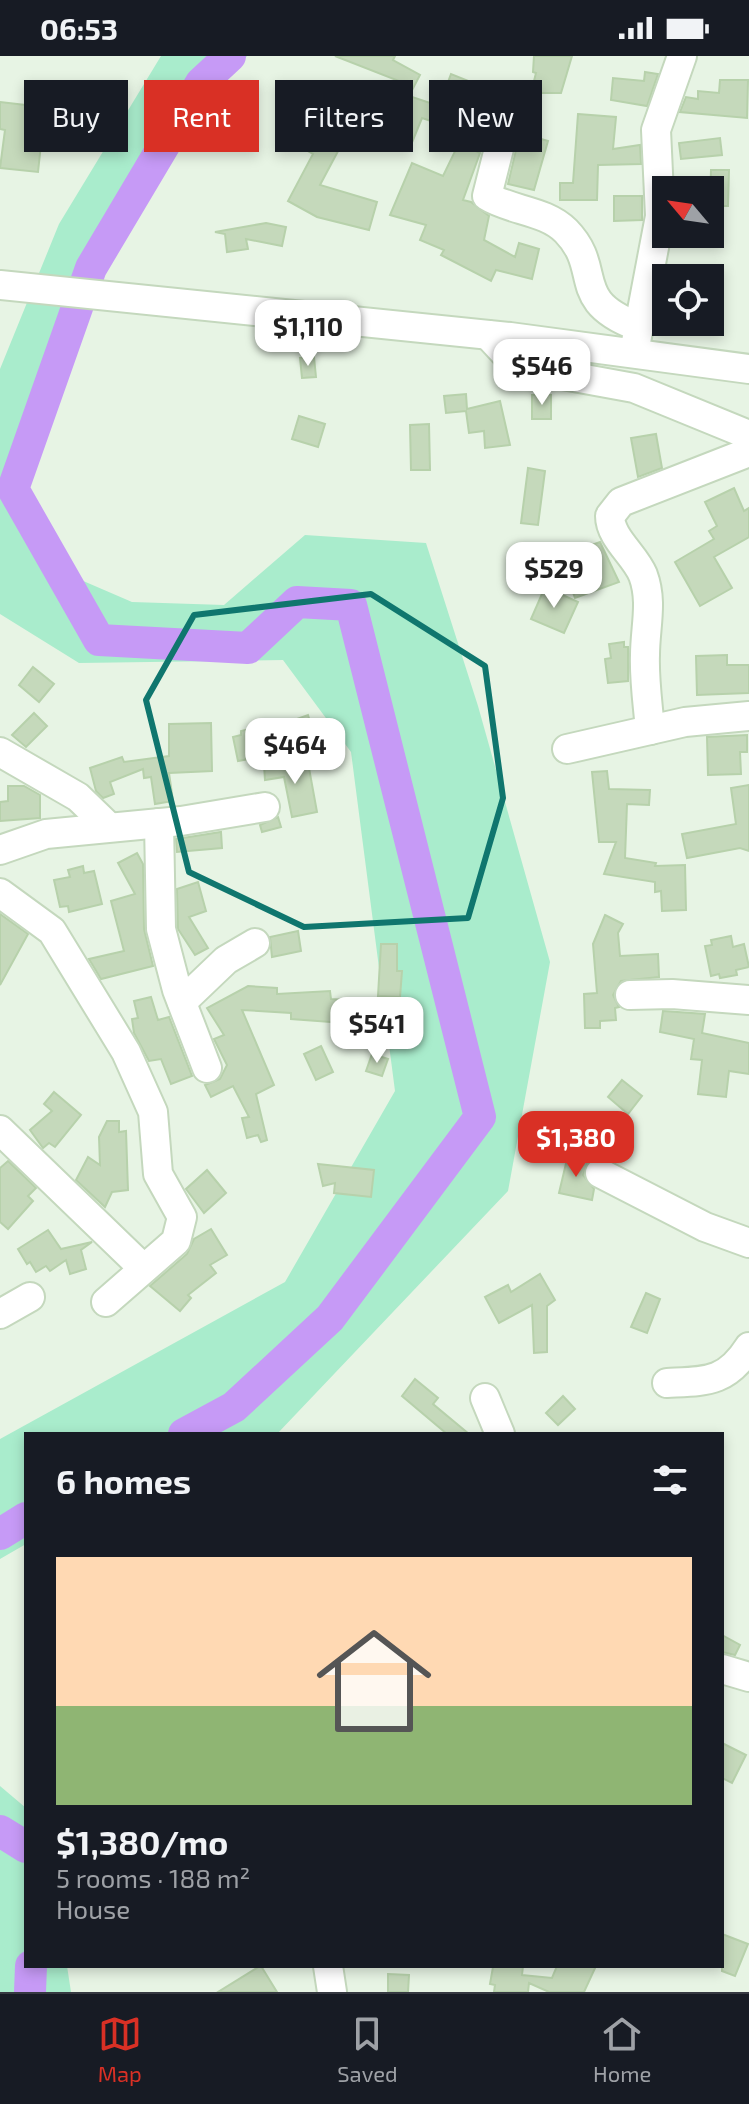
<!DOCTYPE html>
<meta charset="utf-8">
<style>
:root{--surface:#171b24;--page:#242831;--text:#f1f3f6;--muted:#9ea1a6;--line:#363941;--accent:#d93025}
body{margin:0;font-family:"Exo 2",sans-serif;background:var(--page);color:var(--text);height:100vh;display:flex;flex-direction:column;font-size:30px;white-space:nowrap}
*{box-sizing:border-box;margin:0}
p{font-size:26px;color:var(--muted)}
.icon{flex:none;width:44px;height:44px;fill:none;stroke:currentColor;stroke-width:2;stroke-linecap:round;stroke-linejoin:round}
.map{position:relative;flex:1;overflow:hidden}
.drawer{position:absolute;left:24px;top:1376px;width:700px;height:536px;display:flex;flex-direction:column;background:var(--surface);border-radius:0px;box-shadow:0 4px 12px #0003}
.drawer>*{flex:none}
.hud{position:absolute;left:24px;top:24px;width:702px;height:72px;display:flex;gap:16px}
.needle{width:52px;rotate:299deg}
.fabs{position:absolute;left:652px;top:120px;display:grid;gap:16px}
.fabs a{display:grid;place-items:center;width:72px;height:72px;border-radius:0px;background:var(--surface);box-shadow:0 4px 12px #0003;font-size:40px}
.price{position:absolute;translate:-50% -68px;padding:0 18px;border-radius:16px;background:#fff;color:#222;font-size:26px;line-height:52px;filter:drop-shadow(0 2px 4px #0008)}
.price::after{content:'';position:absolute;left:50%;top:48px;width:24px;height:18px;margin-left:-12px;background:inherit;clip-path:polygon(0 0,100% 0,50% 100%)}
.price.selected{background:var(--accent);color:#fff}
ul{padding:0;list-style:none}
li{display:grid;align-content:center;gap:16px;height:424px;padding:0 32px}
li+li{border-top:2px solid var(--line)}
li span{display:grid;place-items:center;height:248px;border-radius:0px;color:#555}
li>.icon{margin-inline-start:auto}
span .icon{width:144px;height:144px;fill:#fffc;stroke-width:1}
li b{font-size:34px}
h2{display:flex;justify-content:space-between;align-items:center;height:96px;padding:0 32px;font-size:34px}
.tag{padding:0 28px;border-radius:0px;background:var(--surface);box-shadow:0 4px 12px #0003;font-size:28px;line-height:72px}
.tag.selected{background:var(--accent);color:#fff}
.status{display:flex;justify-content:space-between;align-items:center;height:56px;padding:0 40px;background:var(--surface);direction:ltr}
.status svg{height:22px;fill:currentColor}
.menu{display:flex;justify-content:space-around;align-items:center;height:112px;border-top:2px solid var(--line);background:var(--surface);font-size:22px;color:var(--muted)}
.menu a{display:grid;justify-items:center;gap:4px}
.menu .selected{color:var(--accent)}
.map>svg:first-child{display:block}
</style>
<div class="status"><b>06:53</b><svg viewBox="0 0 49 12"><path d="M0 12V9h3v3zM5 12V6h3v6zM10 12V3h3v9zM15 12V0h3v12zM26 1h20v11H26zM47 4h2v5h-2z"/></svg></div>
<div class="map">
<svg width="749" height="1936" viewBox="0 0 749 1936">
<rect width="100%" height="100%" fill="#e7f4e4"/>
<g fill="#a9eccc">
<polygon points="161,0 247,0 168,88 44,324 14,408 74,521 132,546 224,549 305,479 426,487 478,650 550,906 508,1135 277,1378 26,1378 26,1488 0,1503 0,1383 285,1226 395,1035 351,696 283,604 79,607 0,558 0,313 59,168"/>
<polygon points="0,1730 26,1752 26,1910 67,1910 71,1936 0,1936"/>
</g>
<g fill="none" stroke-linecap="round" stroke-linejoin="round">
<g stroke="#c69af6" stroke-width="32">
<polyline points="184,1378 234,1351 330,1262 480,1061 351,549 297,546 248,592 99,584 13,433 91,212 201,27 230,0"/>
<polyline points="0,1478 26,1462"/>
<polyline points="0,1775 26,1791"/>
<polyline points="30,1936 31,1910"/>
</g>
</g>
<g fill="#c5d9bb" stroke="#b7d1ab" stroke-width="2">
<polygon points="335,0 395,0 393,4 420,19 409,40 439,50 451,18 471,26 468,34 495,40 488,66 469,61 464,76 422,62 411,89 378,76 399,25"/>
<polygon points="534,0 572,0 561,37 531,37 536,17 533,16"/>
<polygon points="645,16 658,18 647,50 611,44 613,22 644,25"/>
<polygon points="720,24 748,24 747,62 680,56 686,41 698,43 698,35 719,37"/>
<polygon points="0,46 76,55 73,82 42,79 38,116 0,112 5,74 0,73"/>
<polygon points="318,50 352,69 320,129 377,146 369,174 317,161 288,145 313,98 297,89"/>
<polygon points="578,58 616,61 613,93 640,89 641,108 598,109 597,144 560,144 560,127 573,127"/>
<polygon points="520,77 548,85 534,134 508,128"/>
<polygon points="720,82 722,99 681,103 679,87"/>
<polygon points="459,87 480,97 463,144 471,146 489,160 484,184 515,201 519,187 539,193 532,223 496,214 491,225 441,199 444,194 420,184 426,169 390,159 412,107 443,120"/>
<polygon points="711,114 729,114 728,150 710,150"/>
<polygon points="614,140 642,140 642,164 614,165"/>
<polygon points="266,167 286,171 282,190 246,183 248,193 227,196 225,178 215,176"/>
<polygon points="314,301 316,321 302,322 300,302"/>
<polygon points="466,338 467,353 500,345 510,389 485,392 484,375 469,377 466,355 446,357 444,340"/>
<rect x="532" y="339" width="19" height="24"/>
<polygon points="299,360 325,368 318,391 292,383"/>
<polygon points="429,368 430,414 411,414 410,369"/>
<polygon points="656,378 662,412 638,421 631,382"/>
<polygon points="528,412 545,415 538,469 521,467"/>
<polygon points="734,432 744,455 749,452 749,481 714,501 732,532 700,550 675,506 714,483 709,475 717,470 705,446"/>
<polygon points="600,486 619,526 575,542 560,500"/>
<polygon points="545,531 578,546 564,577 531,563"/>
<polygon points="624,586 624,591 628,591 628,625 608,627 605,603 611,602 609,588"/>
<polygon points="727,599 727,609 749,609 749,637 697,639 696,600"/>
<polygon points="33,611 54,628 39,646 19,629"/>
<polygon points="34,657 47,670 26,691 12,679"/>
<polygon points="308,659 313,676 297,682 291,665"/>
<polygon points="211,667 212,715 169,717 173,745 155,748 151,721 144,722 143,713 110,726 114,738 103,742 96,735 90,712 122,701 124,706 169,700 169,668"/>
<polygon points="258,671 259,678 264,677 268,684 270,699 238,705 233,681 241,679 241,675"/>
<polygon points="747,679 747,696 740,696 741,718 708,719 707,681"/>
<polygon points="293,704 294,714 309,712 317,756 292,761 284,721 265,724 264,709"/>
<polygon points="607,715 609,733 650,734 649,749 627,748 625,802 656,807 655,810 685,809 686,854 662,855 661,835 655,836 655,826 604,818 616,786 599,786 592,716"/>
<polygon points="749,729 749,795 740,792 687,802 682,778 736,768 731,732"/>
<polygon points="8,730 24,730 40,739 40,762 0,765 0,746 8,745"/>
<polygon points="278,761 281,771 262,776 260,769"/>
<polygon points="221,776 222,792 177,796 176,783"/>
<polygon points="137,797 143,808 144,873 153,910 101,923 89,903 124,895 111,845 135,838 118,807"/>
<polygon points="83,810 84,817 94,815 102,848 69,856 68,850 60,851 54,824 70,821 68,814"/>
<polygon points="198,826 206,855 189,861 208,892 195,899 178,873 177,833"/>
<polygon points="0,858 28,878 0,929"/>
<polygon points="605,859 623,868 618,877 620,900 658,898 659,921 621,925 613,939 619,951 615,952 616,964 600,965 600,972 585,972 584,938 597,937 593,888"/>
<polygon points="298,875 301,895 272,901 270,881"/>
<polygon points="731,880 733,891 744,888 749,911 736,914 737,919 720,922 719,918 711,920 705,890 712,889 711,884"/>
<polygon points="381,888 397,888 397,915 402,915 400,941 378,940"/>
<polygon points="248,930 277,932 277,938 330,935 331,943 378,946 377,963 331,966 291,963 291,957 242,954 274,1029 256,1038 267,1084 261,1086 258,1079 247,1082 242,1062 249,1061 233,1030 211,1041 205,1029 220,1023 227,1009 214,983 224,979 207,952"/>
<polygon points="151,941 158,964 169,961 192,1020 171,1028 161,1003 149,1005 134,977 132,963 138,962 134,945"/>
<polygon points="663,955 705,958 702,977 749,987 749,1018 729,1015 726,1041 698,1038 702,1004 691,1003 694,983 660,976"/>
<polygon points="321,990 333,1016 316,1024 304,998"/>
<polygon points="372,998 388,1003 382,1020 366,1015"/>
<polygon points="622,1024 642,1040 628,1058 608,1041"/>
<polygon points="54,1036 81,1059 55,1091 49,1087 43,1092 30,1074 52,1055 44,1048"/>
<polygon points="107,1065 119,1065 119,1076 126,1075 128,1134 112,1136 105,1151 76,1124 88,1101 100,1109 99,1081"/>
<polygon points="568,1099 589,1104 583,1119 594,1133 592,1144 559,1137"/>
<polygon points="8,1105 36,1132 28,1140 33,1145 8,1173 0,1166 0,1112"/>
<polygon points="318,1108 374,1114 371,1141 334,1137 335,1127 323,1130"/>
<polygon points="207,1114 226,1137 204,1157 186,1133"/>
<polygon points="211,1173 227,1199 210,1209 216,1217 188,1239 191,1242 180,1255 150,1230 187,1198 194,1183"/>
<polygon points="48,1174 61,1193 92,1186 81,1194 86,1213 70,1218 66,1204 50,1215 46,1210 36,1216 30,1206 27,1208 18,1193"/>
<polygon points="540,1218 555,1244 547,1250 547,1296 534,1297 532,1249 499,1267 485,1241 508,1229 511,1236"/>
<polygon points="646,1237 660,1243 647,1277 631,1271"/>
<polygon points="415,1323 438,1342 433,1348 469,1378 447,1378 402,1340"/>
<polygon points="563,1340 575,1353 558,1369 546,1357"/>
<polygon points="722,1579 740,1589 735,1599 722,1596"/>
<polygon points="722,1687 746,1699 732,1727 722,1722"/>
<polygon points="722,1878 748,1888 735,1920 722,1915"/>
<polygon points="261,1910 277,1936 218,1936 260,1910"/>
<polygon points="503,1910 523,1910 522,1919 552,1922 557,1910 596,1910 584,1936 549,1936 529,1927 528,1936 494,1936 495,1929 490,1928 493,1911"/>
<polygon points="388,1918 409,1919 408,1936 388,1936"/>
</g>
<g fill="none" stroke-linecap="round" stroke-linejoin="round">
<defs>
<g id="minor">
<path d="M511,45L487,140C511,155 545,154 566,175C604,214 568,244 637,270"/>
<polyline points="0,229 510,281 749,313"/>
<polyline points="488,279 513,306 530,313 634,332 749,379"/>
<polyline points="636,286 660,160 656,74 682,0"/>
<path d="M650,674C648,649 644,624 645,599C645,571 653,546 643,519C635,499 610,482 610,460L621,446L749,396"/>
<polyline points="567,693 685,666 749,660"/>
<polyline points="0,696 78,741 108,770"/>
<polyline points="159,767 161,873 177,934 207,1012"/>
<polyline points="0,794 46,778 181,765 265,751"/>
<polyline points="0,837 52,875 126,996 153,1056 158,1118 182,1161 176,1185 106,1246"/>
<polyline points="630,939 672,938 749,944"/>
<polyline points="182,946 226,904 255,887"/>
<polyline points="0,1074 142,1211"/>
<polyline points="600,1117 705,1171 749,1187"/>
<polyline points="0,1258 30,1241"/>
<path d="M667,1327C706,1325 726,1327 749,1291"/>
<polyline points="485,1342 500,1378"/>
<polyline points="722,1613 749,1621"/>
<polyline points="328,1910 332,1936"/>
</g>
</defs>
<use href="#minor" stroke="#c4d8bd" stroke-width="32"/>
<use href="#minor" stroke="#fff" stroke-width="28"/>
</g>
<path fill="none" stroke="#0f766e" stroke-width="6" stroke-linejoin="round" d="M371,538L485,610L503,742L468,862L304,871L189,816L146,644L194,559Z"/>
</svg>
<div class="fabs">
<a><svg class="needle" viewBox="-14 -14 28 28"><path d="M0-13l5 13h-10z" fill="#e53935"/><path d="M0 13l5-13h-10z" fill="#9ea1a6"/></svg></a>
<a><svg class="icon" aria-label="locate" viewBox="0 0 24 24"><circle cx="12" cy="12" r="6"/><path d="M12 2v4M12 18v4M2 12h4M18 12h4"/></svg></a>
</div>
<b class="price" style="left:308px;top:312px">$1,110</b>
<b class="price" style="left:542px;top:351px">$546</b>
<b class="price" style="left:554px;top:554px">$529</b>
<b class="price" style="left:295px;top:730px">$464</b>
<b class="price" style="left:377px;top:1009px">$541</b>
<b class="price selected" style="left:576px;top:1123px">$1,380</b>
<div class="hud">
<a class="tag">Buy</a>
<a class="tag selected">Rent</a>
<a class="tag">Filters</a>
<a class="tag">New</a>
</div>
<section class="drawer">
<h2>6 homes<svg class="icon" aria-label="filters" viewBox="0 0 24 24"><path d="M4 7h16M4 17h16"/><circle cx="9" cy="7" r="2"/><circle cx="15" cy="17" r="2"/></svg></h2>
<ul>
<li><span style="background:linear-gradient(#ffd9b3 60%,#8fb573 0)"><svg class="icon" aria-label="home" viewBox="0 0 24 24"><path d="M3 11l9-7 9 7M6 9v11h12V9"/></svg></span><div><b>$1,380/mo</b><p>5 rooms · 188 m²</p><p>House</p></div></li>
</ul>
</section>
</div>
<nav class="menu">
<a class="selected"><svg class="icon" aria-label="map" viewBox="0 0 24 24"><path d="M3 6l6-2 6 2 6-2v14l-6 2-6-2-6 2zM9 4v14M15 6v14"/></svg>Map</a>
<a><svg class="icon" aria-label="saved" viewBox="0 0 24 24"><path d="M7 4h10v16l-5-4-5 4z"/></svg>Saved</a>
<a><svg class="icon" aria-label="home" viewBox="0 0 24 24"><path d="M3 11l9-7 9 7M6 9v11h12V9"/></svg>Home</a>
</nav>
